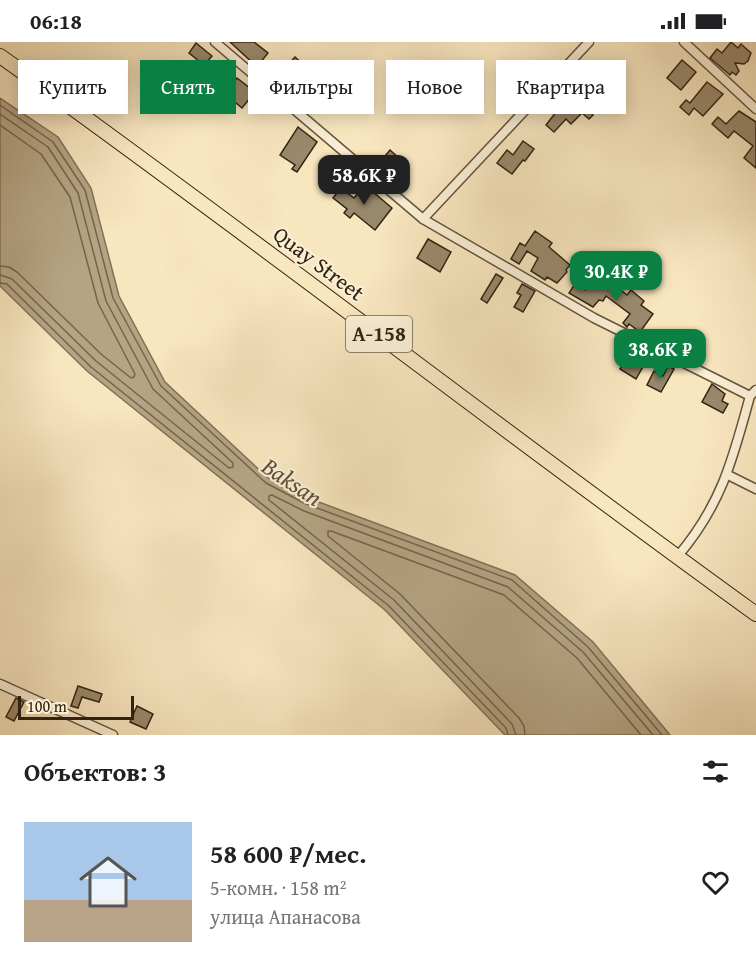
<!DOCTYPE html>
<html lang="ru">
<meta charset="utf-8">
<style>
:root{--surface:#fff;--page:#f2f2f2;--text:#202124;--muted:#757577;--line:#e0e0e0;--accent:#0b8043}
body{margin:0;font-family:"Gentium Book Plus",serif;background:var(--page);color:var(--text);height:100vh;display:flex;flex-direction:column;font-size:22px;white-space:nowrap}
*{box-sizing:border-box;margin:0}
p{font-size:20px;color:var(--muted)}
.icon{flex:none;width:33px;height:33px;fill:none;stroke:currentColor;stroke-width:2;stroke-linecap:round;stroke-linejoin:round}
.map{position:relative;height:693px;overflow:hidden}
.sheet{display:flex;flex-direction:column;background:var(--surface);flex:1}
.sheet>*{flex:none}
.top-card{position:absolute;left:18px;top:18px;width:720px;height:54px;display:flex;gap:12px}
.scale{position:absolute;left:18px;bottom:15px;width:116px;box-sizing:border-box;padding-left:6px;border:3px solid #332412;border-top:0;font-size:16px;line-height:21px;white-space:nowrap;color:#332412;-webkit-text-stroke:4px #faefd5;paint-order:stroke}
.price{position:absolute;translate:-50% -51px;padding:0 14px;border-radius:12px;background:var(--accent);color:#fff;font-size:20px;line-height:39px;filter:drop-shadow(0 2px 3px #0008)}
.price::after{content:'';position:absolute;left:50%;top:36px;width:18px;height:14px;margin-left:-9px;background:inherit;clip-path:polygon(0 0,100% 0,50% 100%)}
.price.selected{background:#222;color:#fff}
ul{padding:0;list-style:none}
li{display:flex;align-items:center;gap:18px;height:150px;padding:0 24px}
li+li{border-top:2px solid var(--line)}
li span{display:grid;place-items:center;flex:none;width:168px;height:120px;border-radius:0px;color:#555}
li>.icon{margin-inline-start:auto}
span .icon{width:72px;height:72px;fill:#fffc;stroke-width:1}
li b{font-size:26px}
h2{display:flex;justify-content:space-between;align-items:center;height:72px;padding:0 24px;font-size:26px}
.pill{padding:0 21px;border-radius:0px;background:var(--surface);box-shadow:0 3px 15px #0003;font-size:21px;line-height:54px}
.pill.selected{background:var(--accent);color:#fff}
.status{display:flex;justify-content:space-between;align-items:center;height:42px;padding:0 30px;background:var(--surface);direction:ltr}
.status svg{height:16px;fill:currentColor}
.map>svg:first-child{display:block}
</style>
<div class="status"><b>06:18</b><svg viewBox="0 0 49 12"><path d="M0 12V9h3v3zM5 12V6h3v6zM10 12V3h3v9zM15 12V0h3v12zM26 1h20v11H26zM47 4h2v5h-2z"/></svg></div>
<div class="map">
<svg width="756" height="693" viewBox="0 0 756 693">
<rect width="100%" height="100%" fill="#f8e6bf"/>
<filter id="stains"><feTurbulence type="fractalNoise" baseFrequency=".00333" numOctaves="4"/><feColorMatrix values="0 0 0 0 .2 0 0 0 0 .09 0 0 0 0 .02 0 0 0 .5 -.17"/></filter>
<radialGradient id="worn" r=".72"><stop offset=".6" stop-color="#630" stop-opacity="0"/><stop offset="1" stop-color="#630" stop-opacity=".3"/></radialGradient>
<polygon fill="#b5a484" stroke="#817156" stroke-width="1.5" points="0,56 58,95 91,146 119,254 165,340 268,436 308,456 515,533 593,600 670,693 505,693 385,568 87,329 0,244"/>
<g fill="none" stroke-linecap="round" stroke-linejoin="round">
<g stroke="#74644b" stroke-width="1.5">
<polyline points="0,63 53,100 85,148 113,256 161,344 266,441 306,462 512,538 588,605 662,693"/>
<polyline points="0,72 48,105 78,151 106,259 153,347 233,421 233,425 229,426 96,319 12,237 0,233"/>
<polyline points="0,83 41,112 70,155 98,261 135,332 134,335 131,336 101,312 17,230 9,225 0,224"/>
<polyline points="0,241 7,242 91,325 389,564 506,686 508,693"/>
<polyline points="516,693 512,682 394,558 269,458 269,454 272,453 304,469 508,545 583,610 653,693"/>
<polyline points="525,693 524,684 519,676 400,552 328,494 328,489 331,489 504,553 577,616 641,693"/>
</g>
</g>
<g fill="#99896c" stroke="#332412" stroke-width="1.5">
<polygon points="230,0 254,0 268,11 257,25"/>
<polygon points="731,0 738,6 741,2 751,11 748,19 744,22 735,21 739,29 736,33 732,30 730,33 710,16 717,7 722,11"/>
<polygon points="196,1 212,14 204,23 189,11"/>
<polygon points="295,15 308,27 300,35 287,24"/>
<polygon points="682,18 696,30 681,48 667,36"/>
<polygon points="279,20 288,26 276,41 270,36 274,30 272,29"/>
<polygon points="197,31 211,39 215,32 222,36 213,50 193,38"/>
<polygon points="237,36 255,50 242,66 225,52"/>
<polygon points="707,40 723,52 703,74 694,66 689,73 680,65 686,58 690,61"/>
<polygon points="550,53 559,61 565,54 569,57 572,53 593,73 589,77 582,71 571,82 566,77 554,90 546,83 557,69 545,58"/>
<polygon points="739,69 756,80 756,126 744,116 753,104 734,89 728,96 712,82 718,75 726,82"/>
<polygon points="298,85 317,100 297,130 292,127 295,123 280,113"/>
<polygon points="523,99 534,107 525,119 523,118 512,132 497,121 507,108 513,113"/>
<polygon points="390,108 400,117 390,126 402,136 396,143 375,126"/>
<polygon points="365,143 392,166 375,188 354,171 350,176 344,171 347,167 333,156 341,146 354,156"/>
<polygon points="535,189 552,201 549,205 570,223 566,228 567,230 557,241 547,235 545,238 531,229 538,216 527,209 519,222 511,217 520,201 525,204"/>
<polygon points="428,197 451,210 440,230 417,216"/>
<polygon points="496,232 503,236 487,261 481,257"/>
<polygon points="607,237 627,253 631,248 644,259 641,263 653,272 640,290 629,282 627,285 623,281 630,272 606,254 603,259 599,258 593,265 569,251 575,242 585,248 590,240 593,243 596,239 602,244"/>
<polygon points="522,242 535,249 523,270 514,265 521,253 517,251"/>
<polygon points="630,310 638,315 641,310 649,314 636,337 620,327"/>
<polygon points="668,324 674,327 661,350 647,343 654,329 663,334"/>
<polygon points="712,342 725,352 722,359 728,362 723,371 702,360"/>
<polygon points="78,644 102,652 99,660 82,655 78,666 71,664"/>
<polygon points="16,656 24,660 14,679 6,675"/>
<polygon points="137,664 153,672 146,687 130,680"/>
</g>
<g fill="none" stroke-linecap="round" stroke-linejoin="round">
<defs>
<g id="street">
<polyline points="215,0 423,177 594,276 750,354"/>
<polyline points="684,0 756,67"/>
<polyline points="423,177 589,0"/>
<polyline points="728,433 756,447"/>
<path d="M677,515C721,464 733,417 750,354L756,348"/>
<polyline points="0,642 113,693"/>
</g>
<path id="primary" d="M0,14C255,196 502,389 756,572"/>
</defs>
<use href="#street" stroke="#64543d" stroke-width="11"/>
<use href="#primary" stroke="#332412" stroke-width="16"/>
<use href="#street" stroke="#faefd5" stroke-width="8"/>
<use href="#primary" stroke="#f8e6bf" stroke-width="14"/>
</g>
<g text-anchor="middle" stroke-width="4.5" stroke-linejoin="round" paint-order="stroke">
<rect fill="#faefd5" stroke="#6f614c" stroke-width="1.5" x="346" y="274" width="66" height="36" rx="4.5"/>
<g font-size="21" font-weight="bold" fill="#332412">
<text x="379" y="299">А-158</text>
</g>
<g font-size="22" fill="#332412" stroke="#faefd5">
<text transform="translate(319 221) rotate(37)" y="8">Quay Street</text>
</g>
<g font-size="24" font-style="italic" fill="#60513a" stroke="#faefd5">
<text transform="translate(292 440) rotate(34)" y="8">Baksan</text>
</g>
</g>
<rect width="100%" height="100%" filter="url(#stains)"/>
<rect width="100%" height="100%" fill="url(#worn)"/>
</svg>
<div class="scale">100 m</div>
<b class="price selected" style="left:364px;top:164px">58.6K ₽</b>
<b class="price" style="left:616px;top:260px">30.4K ₽</b>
<b class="price" style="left:660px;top:338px">38.6K ₽</b>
<div class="top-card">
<a class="pill">Купить</a>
<a class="pill selected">Снять</a>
<a class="pill">Фильтры</a>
<a class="pill">Новое</a>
<a class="pill">Квартира</a>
</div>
</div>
<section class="sheet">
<h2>Объектов: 3<svg class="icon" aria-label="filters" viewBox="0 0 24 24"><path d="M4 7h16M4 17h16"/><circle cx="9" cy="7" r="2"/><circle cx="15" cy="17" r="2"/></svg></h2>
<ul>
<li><span style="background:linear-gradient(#a9c7e8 65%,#b9a48a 0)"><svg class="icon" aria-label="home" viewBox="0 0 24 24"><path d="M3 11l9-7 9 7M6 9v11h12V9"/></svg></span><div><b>58 600 ₽/мес.</b><p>5-комн. · 158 m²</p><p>улица Апанасова</p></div><svg class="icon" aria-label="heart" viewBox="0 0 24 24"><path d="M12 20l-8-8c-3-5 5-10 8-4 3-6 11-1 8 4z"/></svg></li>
</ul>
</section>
